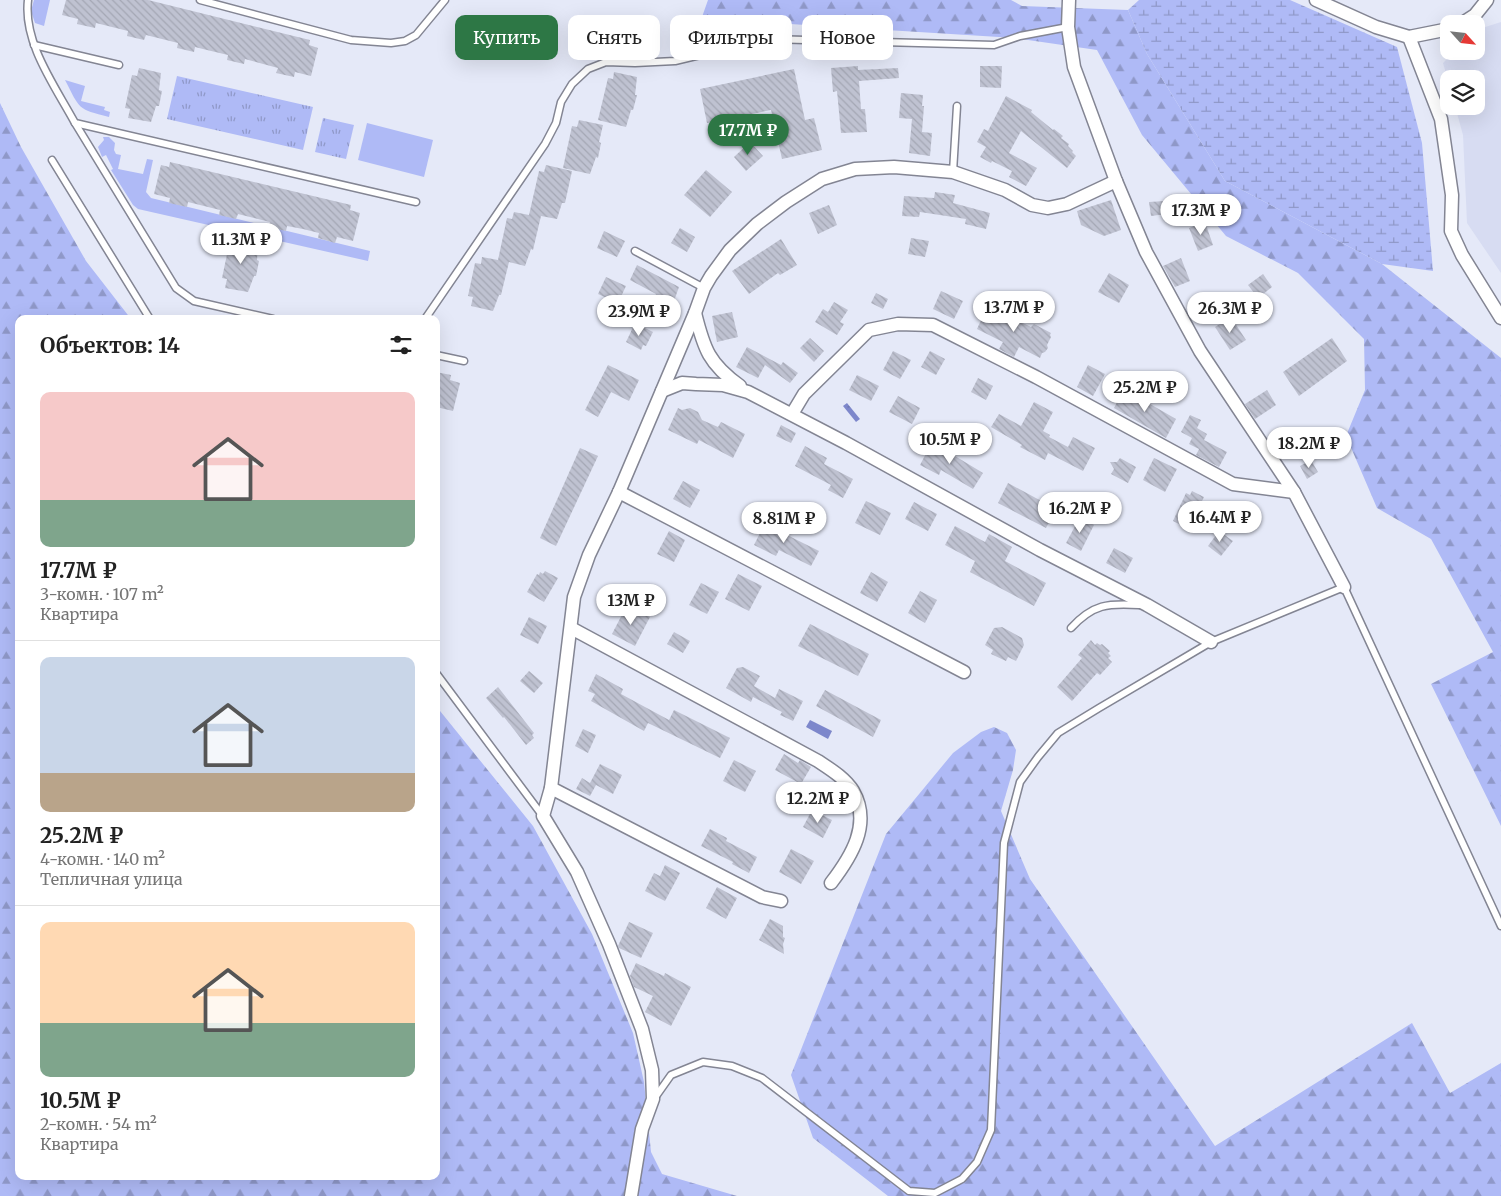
<!DOCTYPE html>
<html lang="ru">
<meta charset="utf-8">
<style>
:root{--surface:#fff;--page:#f6f6f6;--text:#222;--muted:#767676;--line:#e0e0e0;--accent:#2d7745}
body{margin:0;font-family:Merriweather,serif;background:var(--page);color:var(--text);height:100vh;display:flex;flex-direction:column;font-size:19px;white-space:nowrap}
*{box-sizing:border-box;margin:0}
p{font-size:16px;color:var(--muted)}
.icon{flex:none;width:28px;height:28px;fill:none;stroke:currentColor;stroke-width:2;stroke-linecap:round;stroke-linejoin:round}
.map{position:relative;flex:1;overflow:hidden}
.details{position:absolute;left:15px;top:315px;width:425px;height:865px;display:flex;flex-direction:column;background:var(--surface);border-radius:10px;box-shadow:0 5px 20px #0002}
.details>*{flex:none}
.banner{position:absolute;left:455px;top:15px;width:475px;height:45px;display:flex;gap:10px}
.needle{width:32px;rotate:117deg}
.tools{position:absolute;left:1440px;top:15px;display:grid;gap:10px}
.tools a{display:grid;place-items:center;width:45px;height:45px;border-radius:10px;background:var(--surface);box-shadow:0 5px 20px #0002;font-size:25px}
.price{position:absolute;translate:-50% -42px;padding:0 11px;border-radius:18px;background:#fff;color:#222;font-size:16px;line-height:32px;filter:drop-shadow(0 1px 2px #0008)}
.price::after{content:'';position:absolute;left:50%;top:30px;width:15px;height:11px;margin-left:-8px;background:inherit;clip-path:polygon(0 0,100% 0,50% 100%)}
.price.selected{background:var(--accent);color:#fff}
ul{padding:0;list-style:none}
li{display:grid;align-content:center;gap:10px;height:265px;padding:0 25px}
li+li{border-top:1px solid var(--line)}
li span{display:grid;place-items:center;height:155px;border-radius:10px;color:#555}
li>.icon{margin-inline-start:auto}
span .icon{width:90px;height:90px;fill:#fffc;stroke-width:1}
li b{font-size:21px}
h2{display:flex;justify-content:space-between;align-items:center;height:60px;padding:0 25px;font-size:21px}
.tag{padding:0 18px;border-radius:10px;background:var(--surface);box-shadow:0 5px 20px #0002;font-size:18px;line-height:45px}
.tag.selected{background:var(--accent);color:#fff}
.map>svg:first-child{display:block}
</style>
<div class="map">
<svg width="1501" height="1196" viewBox="0 0 1501 1196">
<defs>
<pattern id="forest-firs" width="22" height="20" patternUnits="userSpaceOnUse" patternTransform="scale(1.25)"><rect width="22" height="20" fill="#afbaf6"/><path d="M5 1l3.5 6h-7zM16 11l3.5 6h-7z" fill="#8f98c8"/></pattern>
<pattern id="wetland-marsh" width="20" height="14" patternUnits="userSpaceOnUse" patternTransform="scale(1.25)"><rect width="20" height="14" fill="#afbaf6"/><path d="M1 5h8M5 5V1M11 12h8M15 12V8" fill="none" stroke="#8f98c8"/></pattern>
<pattern id="park-tufts" width="24" height="20" patternUnits="userSpaceOnUse" patternTransform="scale(1.25)"><rect width="24" height="20" fill="#afbaf6"/><path d="M3 7l-1-3M5 7V3M7 7l1-3M15 17l-1-3M17 17v-4M19 17l1-3" fill="none" stroke="#8f98c8"/></pattern>
<pattern id="water-ripples" width="26" height="14" patternUnits="userSpaceOnUse" patternTransform="scale(1.25)"><rect width="26" height="14" fill="#7d87cb"/><path d="M2 4q2-2 4 0t4 0M15 11q2-2 4 0t4 0" fill="none" stroke="#676fa6"/></pattern>
<pattern id="building-back-hatch" width="6" height="6" patternUnits="userSpaceOnUse" patternTransform="scale(1.25)"><rect width="6" height="6" fill="#bfc2d1"/><path d="M-1 5l2 2M0 0l6 6M5-1l2 2" fill="none" stroke="#a4a7b4"/></pattern>
</defs>
<rect width="100%" height="100%" fill="#e5e9f8"/>
<polygon fill="#d7dcf2" points="1501,22 1501,273 1467,223 1463,135 1455,106 1476,106 1476,79 1449,79 1449,83 1443,63 1455,51 1476,51 1476,30"/>
<g fill="#afbaf6">
<polygon points="34,0 50,0 44,26 35,23 31,11"/>
<path d="M65,80L85,86L81,101L105,107L104,110L110,112L109,117C77,109 80,109 65,80Z"/>
<polygon points="367,123 433,140 424,177 358,160"/>
<polygon points="103,137 109,137 115,143 114,150 116,154 121,155 118,169 143,174 147,159 153,160 146,192 151,198 370,251 368,261 138,209 133,205 111,170 113,169 106,155 102,157 98,147 104,140"/>
</g>
<g fill="url(#forest-firs)">
<polygon points="708,0 1011,0 1022,6 1128,10 1147,54 1225,181 1382,264 1501,358 1501,826 1431,684 1493,652 1431,539 1377,508 1346,436 1365,390 1364,339 1298,273 1226,236 1142,135 1097,50 1015,38 790,24 691,48"/>
<polygon points="0,103 21,147 86,261 131,319 19,319 19,1176 436,1176 436,706 533,826 592,934 633,1033 644,1082 651,1152 662,1174 737,1196 0,1196"/>
<polygon points="994,727 1007,733 1016,750 1013,770 1001,811 1030,879 1215,1146 1412,1023 1450,1093 1501,1063 1501,1196 888,1196 813,1138 791,1075 886,834 953,753 981,732"/>
</g>
<polygon fill="url(#wetland-marsh)" points="1139,0 1290,0 1397,47 1422,143 1433,271 1382,264 1225,181 1147,54 1128,10"/>
<g fill="url(#park-tufts)">
<polygon points="177,76 313,107 303,150 167,119"/>
<polygon points="323,118 354,125 346,159 315,152"/>
</g>
<g fill="url(#water-ripples)">
<polygon points="847,403 860,419 856,422 843,406"/>
<polygon points="810,720 832,731 828,739 806,727"/>
</g>
<g fill="url(#building-back-hatch)">
<polygon points="66,0 148,0 310,40 309,45 318,48 311,76 295,72 294,77 276,73 278,68 245,59 244,64 227,60 228,55 207,50 195,47 194,52 177,48 178,43 146,35 144,40 127,36 128,31 96,23 95,28 77,24 78,19 62,15"/>
<polygon points="858,66 858,70 898,68 899,78 859,81 861,109 865,109 867,132 841,133 837,91 833,92 831,68"/>
<polygon points="980,66 1002,66 1001,88 980,87"/>
<polygon points="139,68 161,73 159,90 162,91 159,106 156,106 151,122 128,118 130,109 125,108 132,75 137,76"/>
<polygon points="794,69 805,120 814,118 822,150 782,159 771,110 707,123 700,89"/>
<polygon points="614,72 637,77 635,95 637,95 633,110 631,110 626,127 598,120 608,78 613,79"/>
<polygon points="901,93 923,95 922,106 924,106 922,132 932,133 930,156 909,153 912,119 899,118"/>
<polygon points="1006,96 1032,110 1031,112 1053,130 1054,129 1063,136 1061,138 1069,144 1068,146 1073,151 1072,152 1076,156 1067,168 1021,131 1009,153 1037,168 1026,186 1009,177 1012,171 992,161 991,163 980,157 986,147 977,142 984,129 988,131"/>
<polygon points="579,120 603,125 599,142 601,143 598,158 596,157 590,174 563,168 572,126 577,127"/>
<polygon points="750,142 763,156 746,171 734,157"/>
<polygon points="170,162 351,205 350,210 360,213 353,241 337,237 335,243 318,238 319,233 303,229 287,226 286,231 268,227 270,222 238,214 236,219 219,215 220,210 188,202 187,207 169,203 170,198 154,194 161,165 169,167"/>
<polygon points="546,165 572,171 565,203 562,203 557,219 541,216 533,250 531,249 525,266 509,262 501,295 499,295 493,311 471,306 473,297 468,296 475,263 481,264 482,257 498,260 507,218 512,219 514,212 529,215 539,171 544,172"/>
<polygon points="706,170 732,192 710,217 684,195"/>
<polygon points="935,192 955,195 953,203 990,213 986,229 965,224 966,219 920,212 919,217 902,216 904,196 934,198"/>
<polygon points="1111,200 1121,230 1104,236 1081,225 1077,211"/>
<polygon points="1165,201 1166,214 1151,216 1149,202"/>
<polygon points="829,205 837,225 818,234 809,213"/>
<polygon points="1205,222 1213,245 1198,251 1189,228"/>
<polygon points="680,228 695,237 687,252 671,243"/>
<polygon points="604,231 625,241 617,257 597,248"/>
<polygon points="236,238 258,243 257,260 259,261 256,276 254,276 248,292 225,288 227,279 222,278 229,245 234,246"/>
<polygon points="911,238 929,241 925,257 908,254"/>
<polygon points="781,239 797,265 780,275 778,273 749,294 732,271"/>
<polygon points="1181,258 1190,281 1175,287 1163,266"/>
<polygon points="637,265 679,287 665,326 648,319 656,294 630,280"/>
<polygon points="1109,273 1129,285 1119,303 1098,292"/>
<polygon points="1263,274 1272,287 1258,298 1248,285"/>
<polygon points="606,277 626,286 618,303 598,294"/>
<polygon points="941,291 963,301 954,319 933,309"/>
<polygon points="876,293 888,299 883,309 871,303"/>
<polygon points="834,302 848,310 840,322 844,324 837,335 815,322 823,309 828,312"/>
<polygon points="989,306 1031,327 1034,324 1051,333 1050,335 1051,337 1047,345 1048,348 1045,352 1042,353 1040,358 1019,347 1014,357 999,349 1003,342 977,329 982,318 981,313 984,307"/>
<polygon points="732,312 738,337 717,342 712,316"/>
<polygon points="1231,317 1246,340 1230,350 1215,327"/>
<polygon points="635,323 653,332 646,346 643,345 641,350 626,342"/>
<polygon points="810,338 824,351 814,362 800,348"/>
<polygon points="1332,338 1347,361 1299,396 1283,372"/>
<polygon points="747,347 781,365 783,362 798,373 790,383 765,365 758,378 736,367"/>
<polygon points="893,351 911,360 900,379 883,370"/>
<polygon points="930,351 945,359 936,375 921,367"/>
<polygon points="608,365 639,380 629,401 611,392 598,417 585,410"/>
<polygon points="1088,365 1105,374 1093,396 1077,387"/>
<polygon points="436,372 451,375 450,380 460,383 453,411 436,407"/>
<polygon points="857,375 879,386 871,401 849,390"/>
<polygon points="978,378 993,386 986,400 971,392"/>
<polygon points="1124,389 1176,419 1166,438 1114,408"/>
<polygon points="1267,390 1276,405 1255,419 1245,404"/>
<polygon points="898,396 920,408 912,424 889,412"/>
<polygon points="1034,402 1053,412 1043,431 1050,435 1049,437 1068,447 1073,437 1095,448 1083,471 1048,453 1045,460 1020,447 1022,445 991,427 999,414 1021,426"/>
<polygon points="678,408 682,410 690,408 698,412 702,420 718,427 721,422 745,434 733,458 699,440 697,444 668,430"/>
<polygon points="1190,415 1201,420 1197,428 1207,434 1200,448 1204,440 1227,452 1219,467 1196,455 1199,449 1189,444 1192,438 1181,432"/>
<polygon points="781,425 796,433 791,443 776,436"/>
<polygon points="933,440 952,449 950,453 983,473 973,489 941,470 939,475 920,465"/>
<polygon points="805,446 827,458 824,464 853,479 843,498 828,490 831,485 795,466"/>
<polygon points="580,448 598,456 556,546 540,538"/>
<polygon points="1120,458 1136,467 1128,483 1111,474 1114,469 1110,462 1117,462"/>
<polygon points="1154,458 1177,469 1165,492 1143,480"/>
<polygon points="1311,460 1318,472 1307,479 1300,466"/>
<polygon points="683,481 700,490 690,508 673,499"/>
<polygon points="1008,483 1056,509 1046,528 998,503"/>
<polygon points="1192,491 1204,497 1201,503 1204,504 1191,530 1173,521 1186,493 1190,495"/>
<polygon points="866,501 891,513 880,535 855,523"/>
<polygon points="914,502 937,514 928,531 905,519"/>
<polygon points="1080,517 1094,525 1081,551 1066,543"/>
<polygon points="766,521 788,533 787,535 819,551 811,566 779,550 776,556 754,545"/>
<polygon points="955,526 985,542 989,534 1012,547 1005,561 1046,583 1034,606 970,572 975,561 945,545"/>
<polygon points="669,531 685,540 674,562 657,554"/>
<polygon points="1219,531 1233,541 1221,556 1208,546"/>
<polygon points="1114,548 1133,558 1125,573 1106,563"/>
<polygon points="545,571 558,578 544,602 527,592 537,574 539,575 540,572 543,574"/>
<polygon points="871,572 888,582 877,602 860,593"/>
<polygon points="738,574 762,586 749,611 725,599"/>
<polygon points="701,583 719,592 707,614 689,605"/>
<polygon points="920,591 937,600 925,623 908,613"/>
<polygon points="627,605 650,617 635,646 612,634"/>
<polygon points="529,617 547,626 538,644 520,635"/>
<polygon points="810,624 869,654 858,676 798,646"/>
<polygon points="1002,627 1022,638 1024,645 1016,661 1008,657 1006,661 991,654 993,650 985,645 994,628"/>
<polygon points="674,632 690,641 683,653 667,644"/>
<polygon points="1091,640 1095,645 1097,643 1100,645 1102,644 1110,651 1108,653 1111,656 1108,658 1112,662 1100,675 1097,673 1072,701 1057,687 1082,658 1078,655"/>
<polygon points="743,667 760,676 754,686 775,698 779,689 803,701 793,721 780,715 782,712 753,697 751,702 726,688 737,668"/>
<polygon points="529,671 543,683 534,693 520,681"/>
<polygon points="596,674 623,689 621,694 669,720 674,710 730,738 720,758 648,723 644,731 591,701 595,694 588,691"/>
<polygon points="498,687 534,733 532,735 534,738 526,745 504,717 503,718 486,698"/>
<polygon points="825,690 881,720 873,737 816,706"/>
<polygon points="583,729 596,735 588,753 575,746"/>
<polygon points="784,754 798,763 800,760 811,767 801,784 775,770"/>
<polygon points="734,760 756,771 745,792 723,781"/>
<polygon points="600,764 622,775 613,794 596,785 590,796 576,789 582,778 590,783"/>
<polygon points="812,810 832,820 823,838 803,827"/>
<polygon points="710,829 727,838 726,841 757,857 749,873 732,864 733,862 701,846"/>
<polygon points="791,849 814,861 801,884 779,872"/>
<polygon points="665,865 680,873 665,901 645,891 654,873 660,876"/>
<polygon points="717,887 737,898 726,919 706,908"/>
<polygon points="770,919 783,926 783,937 785,938 783,944 784,954 759,940"/>
<polygon points="629,922 653,933 641,958 619,948 618,946"/>
<polygon points="636,963 664,976 665,973 691,987 671,1026 645,1012 653,996 634,987 630,976"/>
</g>
<g fill="none" stroke-linecap="round" stroke-linejoin="round">
<defs>
<g id="lane">
<path d="M28,0C23,43 55,86 75,123L416,202"/>
<polyline points="200,0 351,40 391,43 405,41 416,35 445,0"/>
<polyline points="34,45 119,65"/>
<polyline points="75,123 176,288 194,301 273,319"/>
<polyline points="52,160 150,319"/>
<polyline points="953,172 957,106"/>
<polyline points="635,251 704,288"/>
<polyline points="425,319 545,144 556,123 561,102 572,84 588,69 606,62 635,63 675,61 768,39 994,45 1020,36 1068,27"/>
<polyline points="436,355 464,361"/>
<path d="M1071,628C1093,604 1108,603 1139,605"/>
<polyline points="436,673 542,815"/>
<polyline points="654,1099 671,1075 703,1062 732,1066 762,1078 909,1191 935,1193 962,1179 977,1162 991,1130 1004,843 1020,782 1038,757 1058,733 1099,708 1211,642 1344,587 1501,926"/>
</g>
<g id="street">
<polyline points="1069,0 1068,27 1074,67 1116,181 1146,252 1200,351 1294,492 1344,587"/>
<polyline points="1316,0 1376,27 1409,37 1449,29"/>
<polyline points="1461,24 1475,15 1487,0"/>
<polyline points="1409,37 1441,119 1452,195 1451,231 1462,255 1501,318"/>
<path d="M695,313C704,349 709,364 740,386"/>
<polyline points="662,391 682,383 696,384 723,385 748,392 846,443 1040,550 1147,605 1211,642"/>
<polyline points="792,414 804,394 869,330 898,324 933,325 1036,377 1233,484 1294,492"/>
<polyline points="619,492 964,672"/>
<path d="M571,628L818,761C830,769 845,778 853,791C872,824 851,857 831,883"/>
<polyline points="551,788 762,897 781,901"/>
<polyline points="631,1196 642,1129 653,1099 652,1070 642,1029 609,944 577,872 543,816 551,788 574,597 589,555 619,492 695,313 704,288 711,276 730,250 757,224 786,202 822,179 855,169 894,167 953,172 1005,190 1032,205 1048,208 1067,204 1116,181"/>
</g>
</defs>
<use href="#lane" stroke="#838593" stroke-width="9"/>
<use href="#street" stroke="#838593" stroke-width="15"/>
<use href="#lane" stroke="#fff" stroke-width="6"/>
<use href="#street" stroke="#fff" stroke-width="12"/>
</g>
</svg>
<div class="tools">
<a><svg class="needle" viewBox="-14 -14 28 28"><path d="M0-13l5 13h-10z" fill="#e53935"/><path d="M0 13l5-13h-10z" fill="#767676"/></svg></a>
<a><svg class="icon" aria-label="layers" viewBox="0 0 24 24"><path d="M12 4l9 5-9 5-9-5zM3 14l9 5 9-5"/></svg></a>
</div>
<b class="price selected" style="left:748px;top:156px">17.7M ₽</b>
<b class="price" style="left:1201px;top:236px">17.3M ₽</b>
<b class="price" style="left:241px;top:265px">11.3M ₽</b>
<b class="price" style="left:1014px;top:333px">13.7M ₽</b>
<b class="price" style="left:1230px;top:334px">26.3M ₽</b>
<b class="price" style="left:639px;top:337px">23.9M ₽</b>
<b class="price" style="left:1145px;top:413px">25.2M ₽</b>
<b class="price" style="left:950px;top:465px">10.5M ₽</b>
<b class="price" style="left:1309px;top:469px">18.2M ₽</b>
<b class="price" style="left:1080px;top:534px">16.2M ₽</b>
<b class="price" style="left:1220px;top:543px">16.4M ₽</b>
<b class="price" style="left:784px;top:544px">8.81M ₽</b>
<b class="price" style="left:631px;top:626px">13M ₽</b>
<b class="price" style="left:818px;top:824px">12.2M ₽</b>
<div class="banner">
<a class="tag selected">Купить</a>
<a class="tag">Снять</a>
<a class="tag">Фильтры</a>
<a class="tag">Новое</a>
</div>
<section class="details">
<h2>Объектов: 14<svg class="icon" aria-label="filters" viewBox="0 0 24 24"><path d="M4 7h16M4 17h16"/><circle cx="9" cy="7" r="2"/><circle cx="15" cy="17" r="2"/></svg></h2>
<ul>
<li><span style="background:linear-gradient(#f6c9c9 70%,#7fa58c 0)"><svg class="icon" aria-label="home" viewBox="0 0 24 24"><path d="M3 11l9-7 9 7M6 9v11h12V9"/></svg></span><div><b>17.7M ₽</b><p>3-комн. · 107 m²</p><p>Квартира</p></div></li>
<li><span style="background:linear-gradient(#c9d6e8 75%,#b9a48a 0)"><svg class="icon" aria-label="home" viewBox="0 0 24 24"><path d="M3 11l9-7 9 7M6 9v11h12V9"/></svg></span><div><b>25.2M ₽</b><p>4-комн. · 140 m²</p><p>Тепличная улица</p></div></li>
<li><span style="background:linear-gradient(#ffd9b3 65%,#7fa58c 0)"><svg class="icon" aria-label="home" viewBox="0 0 24 24"><path d="M3 11l9-7 9 7M6 9v11h12V9"/></svg></span><div><b>10.5M ₽</b><p>2-комн. · 54 m²</p><p>Квартира</p></div></li>
</ul>
</section>
</div>
